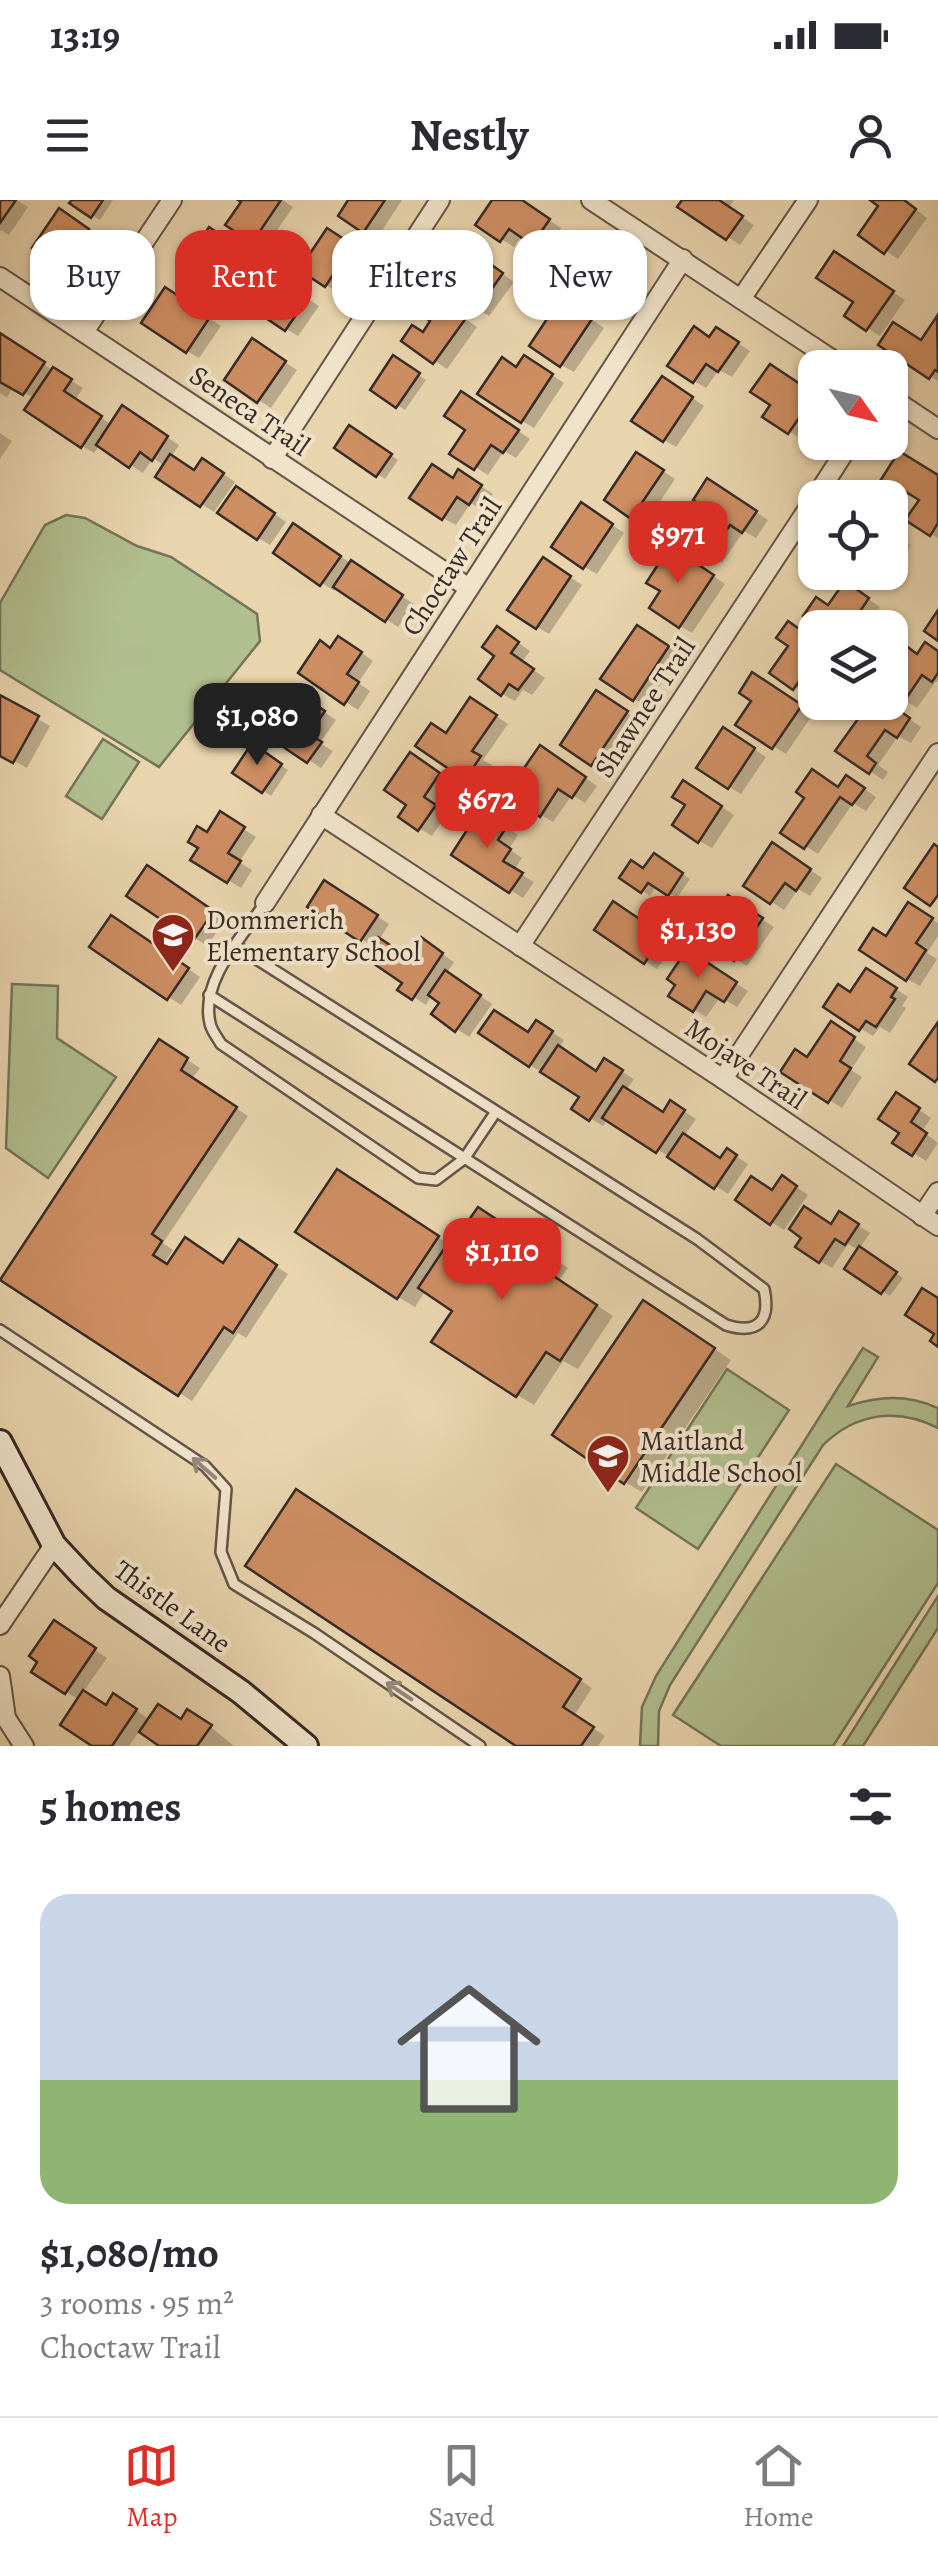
<!DOCTYPE html>
<meta charset="utf-8">
<style>
:root{--surface:#fff;--page:#f2f2f3;--text:#2b2b33;--muted:#7c7c81;--line:#e1e1e2;--accent:#d93025}
body{margin:0;font-family:Alegreya,serif;background:var(--page);color:var(--text);height:100vh;display:flex;flex-direction:column;font-size:38px;white-space:nowrap}
*{box-sizing:border-box;margin:0}
p{font-size:32px;color:var(--muted)}
.icon{flex:none;width:55px;height:55px;fill:none;stroke:currentColor;stroke-width:2;stroke-linecap:round;stroke-linejoin:round}
.map{position:relative;height:1546px;overflow:hidden}
.sheet{display:flex;flex-direction:column;background:var(--surface);flex:1}
.sheet>*{flex:none}
.guide{position:absolute;left:30px;top:30px;width:880px;height:90px;display:flex;gap:20px}
.needle{width:65px;rotate:124deg}
.buttons{position:absolute;left:798px;top:150px;display:grid;gap:20px}
.buttons a{display:grid;place-items:center;width:110px;height:110px;border-radius:20px;background:var(--surface);box-shadow:0 2px 8px #0004;font-size:50px}
.price{position:absolute;translate:-50% -85px;padding:0 22px;border-radius:20px;background:var(--accent);color:#fff;font-size:32px;line-height:65px;filter:drop-shadow(0 2px 5px #0008)}
.price::after{content:'';position:absolute;left:50%;top:60px;width:30px;height:22px;margin-left:-15px;background:inherit;clip-path:polygon(0 0,100% 0,50% 100%)}
.price.on{background:#222;color:#fff}
ul{padding:0;list-style:none}
li{display:grid;align-content:center;gap:20px;height:530px;padding:0 40px}
li span{display:grid;place-items:center;height:310px;border-radius:30px;color:#555}
li>.icon{margin-inline-start:auto}
span .icon{width:180px;height:180px;fill:#fffc;stroke-width:1}
li b{font-size:42px}
h2{display:flex;justify-content:space-between;align-items:center;height:120px;padding:0 40px;font-size:42px}
.pill{padding:0 35px;border-radius:30px;background:var(--surface);box-shadow:0 2px 8px #0004;font-size:35px;line-height:90px}
.pill.on{background:var(--accent);color:#fff}
.status{display:flex;justify-content:space-between;align-items:center;height:70px;padding:0 50px;background:var(--surface);direction:ltr}
.status svg{height:28px;fill:currentColor}
header{display:flex;justify-content:space-between;align-items:center;height:130px;padding:0 40px;background:var(--surface);font-size:45px;font-weight:600}
.menu{display:flex;justify-content:space-around;align-items:center;height:140px;border-top:2px solid var(--line);background:var(--surface);font-size:28px;color:var(--muted)}
.menu a{display:grid;justify-items:center;gap:5px}
.menu .on{color:var(--accent)}
.map>svg:first-child{display:block}
</style>
<div class="status"><b>13:19</b><svg viewBox="0 0 49 12"><path d="M0 12V9h3v3zM5 12V6h3v6zM10 12V3h3v9zM15 12V0h3v12zM26 1h20v11H26zM47 4h2v5h-2z"/></svg></div>
<header><svg class="icon" aria-label="menu" viewBox="0 0 24 24"><path d="M4 6h16M4 12h16M4 18h16"/></svg>Nestly<svg class="icon" aria-label="person" viewBox="0 0 24 24"><circle cx="12" cy="8" r="4"/><path d="M4 21q1-7 8-7t8 7"/></svg></header>
<div class="map">
<svg width="938" height="1546" viewBox="0 0 938 1546">
<rect width="100%" height="100%" fill="#e8d4ad"/>
<filter id="stains"><feTurbulence type="fractalNoise" baseFrequency=".002" numOctaves="4"/><feColorMatrix values="0 0 0 0 .2 0 0 0 0 .09 0 0 0 0 .02 0 0 0 .5 -.17"/></filter>
<radialGradient id="worn" r=".72"><stop offset=".6" stop-color="#630" stop-opacity="0"/><stop offset="1" stop-color="#630" stop-opacity=".3"/></radialGradient>
<g fill="#b1be8e" stroke="#74745a" stroke-width="2.5">
<polygon points="66,315 85,318 137,346 171,357 257,414 260,441 159,567 0,470 0,403 45,325"/>
<polygon points="103,539 139,562 102,619 66,596"/>
<polygon points="12,784 58,786 57,838 116,877 48,978 6,948"/>
<path d="M863,1148L878,1157L848,1206C879,1196 907,1194 938,1208V1228C897,1207 856,1213 823,1245L670,1485L659,1511L658,1546H640L642,1507L656,1476Z"/>
<polygon points="727,1169 789,1210 698,1349 636,1308"/>
<polygon points="836,1264 938,1330 938,1383 833,1546 721,1546 673,1515"/>
<polygon points="938,1396 938,1428 863,1546 843,1546"/>
</g>
<g fill="#0003">
<polygon points="0,0 17,0 28,7 9,35 0,30"/>
<polygon points="75,0 113,0 100,20 73,3"/>
<polygon points="243,0 283,0 293,7 265,48 253,41"/>
<polygon points="351,0 402,0 377,38 341,15"/>
<polygon points="495,0 519,0 561,28 546,50 522,35 514,47 479,25"/>
<polygon points="685,0 734,0 728,8 754,25 740,45 681,6"/>
<polygon points="874,0 903,0 927,18 898,59 886,51 882,5"/>
<polygon points="72,19 100,38 83,63 95,71 88,82 35,48"/>
<polygon points="222,37 260,63 232,105 195,81"/>
<polygon points="340,38 364,54 338,92 326,85"/>
<polygon points="589,60 623,83 609,104 601,100"/>
<polygon points="848,61 905,100 880,136 847,115 856,102"/>
<polygon points="489,64 514,82 489,116 477,109"/>
<polygon points="287,85 319,106 298,136 286,129"/>
<polygon points="178,98 221,126 199,158 187,151"/>
<polygon points="446,105 477,127 447,169 404,141 424,135"/>
<polygon points="575,108 604,128 574,172 561,165"/>
<polygon points="937,119 938,119 938,181 881,144 922,143"/>
<polygon points="729,137 750,151 732,177 719,170 706,188 694,181 711,139"/>
<polygon points="0,138 83,188 75,200 112,225 135,216 179,245 171,257 195,272 215,268 235,282 214,312 158,276 165,266 153,258 143,273 100,245 94,253 82,246 35,199 14,186 7,197 0,193"/>
<polygon points="265,149 297,170 271,208 227,180"/>
<polygon points="394,159 426,180 405,210 374,189"/>
<polygon points="537,165 564,183 534,228 522,221 518,169"/>
<polygon points="675,186 704,206 676,247 664,240"/>
<polygon points="815,196 815,221 801,239 766,216"/>
<polygon points="474,201 530,239 516,258 504,251 488,275 453,253 468,230"/>
<polygon points="0,233 12,241 0,259"/>
<polygon points="358,233 398,260 385,279 337,248"/>
<polygon points="900,254 938,277 938,338 909,320 922,299 910,291 899,308 890,303 890,298 875,293"/>
<polygon points="649,262 675,279 645,324 607,299"/>
<polygon points="454,280 472,280 493,294 482,310 471,303 456,325 443,318"/>
<polygon points="721,288 768,320 756,338 744,331 722,363 685,340"/>
<polygon points="249,296 286,322 270,345 258,338"/>
<polygon points="595,313 624,333 597,374 584,367"/>
<polygon points="890,331 911,345 882,388 858,372 890,372"/>
<polygon points="306,334 414,404 398,427 337,387 334,391 322,383"/>
<polygon points="684,356 725,384 692,433 680,426"/>
<polygon points="556,368 582,385 549,434 537,427"/>
<polygon points="858,392 880,407 866,428 825,428 828,407"/>
<polygon points="650,435 680,455 646,506 634,499"/>
<polygon points="510,437 530,451 522,462 545,478 532,495 523,490 515,501 502,494 498,455"/>
<polygon points="815,441 815,483 807,495 773,472 791,446"/>
<polygon points="352,446 373,461 358,483 370,491 358,510 346,502 332,450"/>
<polygon points="938,453 938,482 936,481 917,508 890,491 890,463"/>
<polygon points="765,483 813,514 786,554 739,524"/>
<polygon points="0,498 50,526 27,568 0,553"/>
<polygon points="610,501 639,521 605,571 592,564"/>
<polygon points="885,502 921,527 911,543 898,536 878,565 888,572 883,580 839,551"/>
<polygon points="314,505 336,520 320,543 333,551 321,568 264,531"/>
<polygon points="484,508 508,524 483,560 492,565 479,585 466,578 447,536"/>
<polygon points="736,537 766,557 741,594 729,587"/>
<polygon points="253,547 288,570 271,596 235,572"/>
<polygon points="553,555 597,586 585,603 572,595 553,622 541,615"/>
<polygon points="423,563 451,582 435,606 447,614 432,636 419,628"/>
<polygon points="859,585 876,597 866,611 853,603 818,654 784,632 839,589"/>
<polygon points="696,590 734,615 712,648 699,641"/>
<polygon points="221,615 256,637 239,662 252,670 241,688 194,659"/>
<polygon points="494,619 518,635 509,649 522,658 514,670 534,682 523,698 454,654"/>
<polygon points="785,653 822,678 810,696 798,689 784,710 746,685"/>
<polygon points="655,656 690,679 677,698 657,685 650,696 622,677 644,671"/>
<polygon points="160,676 225,720 207,746 129,695"/>
<polygon points="337,690 389,724 379,740 409,759 434,748 454,762 447,773 492,804 469,837 457,829 443,803 432,795 426,805 401,789 405,782 374,747 310,706"/>
<polygon points="909,705 938,723 938,736 927,753 937,759 920,786 907,779 887,739"/>
<polygon points="742,706 774,727 747,766 735,759"/>
<polygon points="626,712 674,744 657,769 645,761"/>
<polygon points="125,725 200,777 181,805 93,747"/>
<polygon points="700,760 748,791 737,807 720,797 706,817 672,795"/>
<polygon points="879,778 908,797 902,806 906,808 890,833 880,827 873,836 826,807"/>
<polygon points="549,830 564,840 558,849 597,873 605,861 634,879 626,890 664,914 671,903 696,919 684,936 721,960 728,951 748,964 728,994 608,918 603,926 575,909 583,897 530,865 529,835"/>
<polygon points="844,832 866,847 851,870 862,877 842,908 783,871 808,860"/>
<polygon points="172,850 200,868 192,879 248,916 163,1043 173,1050 164,1064 168,1067 225,1065 250,1050 288,1074 246,1138 238,1133 192,1201 2,1079"/>
<polygon points="909,903 931,918 922,931 938,943 926,961 896,942 902,933"/>
<polygon points="355,982 450,1045 495,1020 568,1068 559,1080 613,1116 578,1169 563,1161 534,1205 517,1195 455,1110 426,1090 415,1107 398,1097"/>
<polygon points="795,986 808,995 784,1030 738,1000"/>
<polygon points="840,1014 870,1033 859,1049 903,1078 890,1096 848,1068 860,1051 848,1044 832,1068 820,1061"/>
<polygon points="661,1113 731,1160 642,1292 625,1282"/>
<polygon points="309,1300 592,1488 574,1516 605,1536 598,1546 520,1546"/>
<polygon points="67,1431 107,1458 83,1492 107,1507 127,1504 150,1520 201,1519 234,1546 164,1546 140,1530 129,1546 96,1546 80,1500 66,1492"/>
</g>
<g fill="#cd8e62" stroke="#382a25" stroke-width="2.5">
<polygon points="0,0 16,0 0,23"/>
<polygon points="72,0 103,0 91,18 69,3"/>
<polygon points="238,0 281,0 252,43 225,25 241,2"/>
<polygon points="348,0 385,0 363,33 338,16"/>
<polygon points="492,0 522,0 550,19 532,45 509,29 500,42 475,25"/>
<polygon points="682,0 719,0 743,16 726,40 677,7"/>
<polygon points="870,0 904,0 916,9 884,54 858,35 878,6"/>
<polygon points="59,8 89,29 72,54 84,62 74,77 32,48"/>
<polygon points="209,27 249,54 218,100 191,81 207,58 194,50"/>
<polygon points="327,28 353,45 325,87 299,70"/>
<polygon points="834,51 894,91 866,131 844,116 853,102 816,78"/>
<polygon points="581,52 617,76 600,102 564,78"/>
<polygon points="476,54 503,73 476,111 435,83 449,63 463,73"/>
<polygon points="274,74 308,97 285,131 251,108"/>
<polygon points="165,87 210,117 186,153 141,123"/>
<polygon points="433,95 466,118 433,164 401,141 412,125 423,132 430,121 419,113"/>
<polygon points="561,98 592,119 560,167 529,146"/>
<polygon points="937,116 938,172 935,170 929,179 878,145 893,122 921,140"/>
<polygon points="694,126 709,137 716,127 739,142 718,172 706,164 693,183 667,166"/>
<polygon points="0,133 45,162 23,195 0,182"/>
<polygon points="252,138 286,161 257,203 224,180"/>
<polygon points="393,155 420,173 396,208 370,190"/>
<polygon points="524,155 553,174 521,223 477,194 502,157 516,167"/>
<polygon points="770,164 815,194 815,224 801,215 788,234 762,217 770,205 750,192"/>
<polygon points="53,167 72,179 64,191 102,216 81,248 24,210"/>
<polygon points="662,176 693,197 663,242 631,221"/>
<polygon points="461,191 519,230 503,253 491,245 474,270 449,254 465,230 444,216"/>
<polygon points="122,205 168,236 152,261 140,252 129,268 96,245"/>
<polygon points="349,225 392,254 376,277 334,248"/>
<polygon points="899,251 938,275 938,323 930,336 905,320 919,300 896,286 889,298 872,294"/>
<polygon points="636,252 664,270 631,319 604,300"/>
<polygon points="170,254 194,270 202,258 224,273 200,307 155,277"/>
<polygon points="432,264 453,278 458,269 482,285 469,305 457,297 442,320 409,298"/>
<polygon points="707,278 757,311 742,333 730,325 708,358 681,340 704,307 693,300"/>
<polygon points="236,286 275,313 257,340 217,313"/>
<polygon points="581,302 613,324 583,369 551,347"/>
<polygon points="293,323 341,356 320,386 273,353"/>
<polygon points="890,330 900,336 890,351"/>
<polygon points="670,346 714,375 679,428 649,408 660,391 646,383"/>
<polygon points="543,357 571,376 536,429 507,410"/>
<polygon points="351,360 403,395 385,422 333,387"/>
<polygon points="853,372 875,372 868,383"/>
<polygon points="845,381 869,398 850,426 852,428 821,428 803,416 816,397 828,405"/>
<polygon points="938,410 938,441 924,431"/>
<polygon points="788,421 815,440 815,474 806,471 793,490 769,473 788,446 776,438"/>
<polygon points="637,425 669,446 633,501 600,479"/>
<polygon points="497,426 519,442 511,453 534,469 518,490 509,484 501,496 478,479 494,456 482,447"/>
<polygon points="338,436 362,452 347,474 359,482 344,505 298,473 320,440 330,448"/>
<polygon points="901,442 917,454 925,442 938,451 938,473 932,482 922,475 903,503 890,494 890,458"/>
<polygon points="752,472 802,505 772,549 735,525 751,501 739,493"/>
<polygon points="596,490 628,511 591,566 560,545"/>
<polygon points="0,495 39,516 13,563 0,556"/>
<polygon points="301,495 325,511 309,534 322,542 307,563 261,532 275,510 286,517"/>
<polygon points="470,497 497,515 472,551 481,556 465,580 415,546 431,523 446,533"/>
<polygon points="853,502 887,502 910,518 897,538 885,530 867,556 876,563 869,574 835,551 860,516 849,509"/>
<polygon points="723,527 755,548 728,589 696,568"/>
<polygon points="252,543 282,564 262,593 232,573"/>
<polygon points="540,545 586,577 572,598 558,589 540,617 506,594"/>
<polygon points="410,552 440,573 424,597 436,605 418,631 398,617 406,605 384,590"/>
<polygon points="812,569 838,587 846,575 865,588 852,605 840,597 804,649 780,633 804,598 796,592"/>
<polygon points="683,580 722,606 698,643 672,625 685,605 672,597"/>
<polygon points="481,608 507,626 498,640 511,649 503,661 523,673 509,693 451,655"/>
<polygon points="220,611 245,627 228,653 241,661 227,683 190,660 198,648 188,642 197,626 207,632"/>
<polygon points="772,642 811,669 796,691 785,683 770,704 743,686"/>
<polygon points="934,644 938,647 938,695 930,706 904,688"/>
<polygon points="654,653 683,673 668,696 648,683 641,693 619,678 631,660 643,668"/>
<polygon points="147,665 214,711 193,741 126,696"/>
<polygon points="324,680 378,715 360,742 307,707"/>
<polygon points="728,695 763,718 734,761 707,744 716,732 708,726"/>
<polygon points="613,701 663,735 644,764 594,730"/>
<polygon points="908,702 933,718 916,743 926,750 906,781 859,750 873,728 886,736"/>
<polygon points="111,715 189,768 167,800 89,747"/>
<polygon points="378,737 408,757 421,737 443,753 412,800 397,790 402,783 364,757"/>
<polygon points="687,749 737,782 724,802 706,791 693,812 668,796 675,785 667,779"/>
<polygon points="866,768 897,788 891,797 895,799 876,827 866,821 859,831 823,807 838,784 850,792"/>
<polygon points="445,770 481,795 455,832 431,814 439,803 428,795"/>
<polygon points="494,810 528,832 536,820 553,831 529,867 478,833"/>
<polygon points="831,821 855,837 840,861 851,868 828,903 780,872 795,849 807,857"/>
<polygon points="938,822 938,878 935,882 909,864"/>
<polygon points="159,839 188,858 181,870 237,907 152,1034 162,1041 153,1055 167,1064 185,1037 223,1063 239,1039 277,1065 233,1133 224,1127 178,1196 0,1080"/>
<polygon points="558,845 596,871 604,858 623,870 589,921 571,909 579,897 540,872"/>
<polygon points="623,886 663,912 670,900 685,910 656,953 602,918"/>
<polygon points="896,892 920,908 911,922 927,933 912,956 892,943 899,933 878,919"/>
<polygon points="683,933 720,958 727,948 737,955 714,989 667,957"/>
<polygon points="337,969 439,1036 397,1099 295,1032"/>
<polygon points="782,975 797,986 770,1025 735,1000 751,976 772,990"/>
<polygon points="804,1006 831,1024 839,1011 859,1024 845,1045 835,1039 819,1063 795,1047 801,1038 789,1029"/>
<polygon points="478,1007 552,1056 543,1069 597,1105 560,1161 546,1152 516,1197 431,1142 452,1111 418,1088 462,1022 466,1024"/>
<polygon points="859,1046 897,1072 881,1094 844,1069"/>
<polygon points="922,1088 938,1098 938,1147 930,1141 934,1134 905,1115"/>
<polygon points="643,1100 715,1148 624,1284 552,1235"/>
<polygon points="296,1289 581,1479 563,1507 594,1527 581,1546 516,1546 245,1366"/>
<polygon points="54,1420 96,1448 65,1494 31,1472 37,1462 29,1456"/>
<polygon points="83,1490 106,1505 113,1493 137,1509 112,1546 92,1546 60,1525"/>
<polygon points="158,1504 181,1519 187,1509 212,1525 197,1546 159,1546 139,1532"/>
</g>
<g fill="none" stroke-linecap="round" stroke-linejoin="round">
<defs>
<g id="lane">
<path d="M265,703C243,736 200,780 210,823C211,830 217,837 221,844L418,978L436,980L464,959L495,913"/>
<path d="M209,795L726,1125C758,1135 771,1121 764,1089L697,1039L236,746"/>
<polyline points="0,1130 205,1266 226,1289 221,1352 234,1384 314,1433 480,1546"/>
</g>
<g id="street">
<polyline points="591,0 845,168"/>
<polyline points="0,77 469,388"/>
<polyline points="741,99 808,0"/>
<polyline points="84,132 172,0"/>
<polyline points="890,197 938,229"/>
<polyline points="272,259 440,0"/>
<polyline points="815,298 851,242"/>
<polyline points="321,615 723,879 938,1026"/>
<polyline points="265,703 683,59"/>
<polyline points="520,746 815,298"/>
<polyline points="723,879 938,553"/>
<polyline points="922,1016 938,992"/>
<polyline points="0,1425 54,1345"/>
<polyline points="0,1476 6,1518 24,1546"/>
</g>
<polyline id="secondary" points="0,1242 54,1345 82,1375 106,1398 241,1492 306,1546"/>
</defs>
<use href="#lane" stroke="#645447" stroke-width="14"/>
<use href="#street" stroke="#645447" stroke-width="22"/>
<use href="#secondary" stroke="#382a25" stroke-width="28"/>
<use href="#lane" stroke="#f0e3ca" stroke-width="9"/>
<use href="#street" stroke="#f0e3ca" stroke-width="18"/>
<use href="#secondary" stroke="#f0e3ca" stroke-width="22"/>
</g>
<defs><path id="oneway-shaft" d="M-6 0H5M1.5-3L5.5 0L1.5 3" fill="none" stroke-width="1.6" stroke-linecap="round" stroke-linejoin="round" transform="scale(2.5)"/></defs>
<g stroke="#948678">
<use href="#oneway-shaft" transform="translate(204 1268) rotate(-139)"/>
<use href="#oneway-shaft" transform="translate(399 1491) rotate(-146)"/>
</g>
<defs>
<symbol id="school-pin" viewBox="-11 -11 22 30"><path d="M0 17L-7.5 6A9.5 9.5 0 1 1 7.5 6Z" fill="#8f2418" stroke="#f0e3ca"/><path d="M0-5L7-2L0 1L-7-2ZM-4 1L0 2.5L4 1V4Q0 6-4 4Z" fill="#fff"/></symbol>
</defs>
<g fill-rule="evenodd">
<use href="#school-pin" x="148" y="710" width="50" height="68"/>
<use href="#school-pin" x="583" y="1231" width="50" height="68"/>
</g>
<g text-anchor="middle" stroke-width="8" stroke-linejoin="round" paint-order="stroke">
<g font-size="28" fill="#382a25" stroke="#f0e3ca">
<text transform="translate(250 210) rotate(34)" y="10">Seneca Trail</text>
<text transform="translate(451 366) rotate(-57)" y="10">Choctaw Trail</text>
<text transform="translate(644 507) rotate(-57)" y="10">Shawnee Trail</text>
<text transform="translate(746 863) rotate(34)" y="10">Mojave Trail</text>
<text transform="translate(173 1406) rotate(36)" y="10">Thistle Lane</text>
</g>
<g font-size="28" fill="#382a25" stroke="#f0e3ca" text-anchor="start">
<text x="206" y="729">Dommerich<tspan x="206" dy="32">Elementary School</tspan></text>
<text x="640" y="1250">Maitland<tspan x="640" dy="32">Middle School</tspan></text>
</g>
</g>
<rect width="100%" height="100%" filter="url(#stains)"/>
<rect width="100%" height="100%" fill="url(#worn)"/>
</svg>
<div class="buttons">
<a><svg class="needle" viewBox="-14 -14 28 28"><path d="M0-13l5 13h-10z" fill="#e53935"/><path d="M0 13l5-13h-10z" fill="#7c7c81"/></svg></a>
<a><svg class="icon" aria-label="locate" viewBox="0 0 24 24"><circle cx="12" cy="12" r="6"/><path d="M12 2v4M12 18v4M2 12h4M18 12h4"/></svg></a>
<a><svg class="icon" aria-label="layers" viewBox="0 0 24 24"><path d="M12 4l9 5-9 5-9-5zM3 14l9 5 9-5"/></svg></a>
</div>
<b class="price" style="left:678px;top:386px">$971</b>
<b class="price on" style="left:257px;top:568px">$1,080</b>
<b class="price" style="left:487px;top:651px">$672</b>
<b class="price" style="left:698px;top:781px">$1,130</b>
<b class="price" style="left:502px;top:1103px">$1,110</b>
<div class="guide">
<a class="pill">Buy</a>
<a class="pill on">Rent</a>
<a class="pill">Filters</a>
<a class="pill">New</a>
</div>
</div>
<section class="sheet">
<h2>5 homes<svg class="icon" aria-label="filters" viewBox="0 0 24 24"><path d="M4 7h16M4 17h16"/><circle cx="9" cy="7" r="2"/><circle cx="15" cy="17" r="2"/></svg></h2>
<ul>
<li><span style="background:linear-gradient(#c9d6e8 60%,#8fb573 0)"><svg class="icon" aria-label="home" viewBox="0 0 24 24"><path d="M3 11l9-7 9 7M6 9v11h12V9"/></svg></span><div><b>$1,080/mo</b><p>3 rooms · 95 m²</p><p>Choctaw Trail</p></div></li>
</ul>
</section>
<nav class="menu">
<a class="on"><svg class="icon" aria-label="map" viewBox="0 0 24 24"><path d="M3 6l6-2 6 2 6-2v14l-6 2-6-2-6 2zM9 4v14M15 6v14"/></svg>Map</a>
<a><svg class="icon" aria-label="saved" viewBox="0 0 24 24"><path d="M7 4h10v16l-5-4-5 4z"/></svg>Saved</a>
<a><svg class="icon" aria-label="home" viewBox="0 0 24 24"><path d="M3 11l9-7 9 7M6 9v11h12V9"/></svg>Home</a>
</nav>
